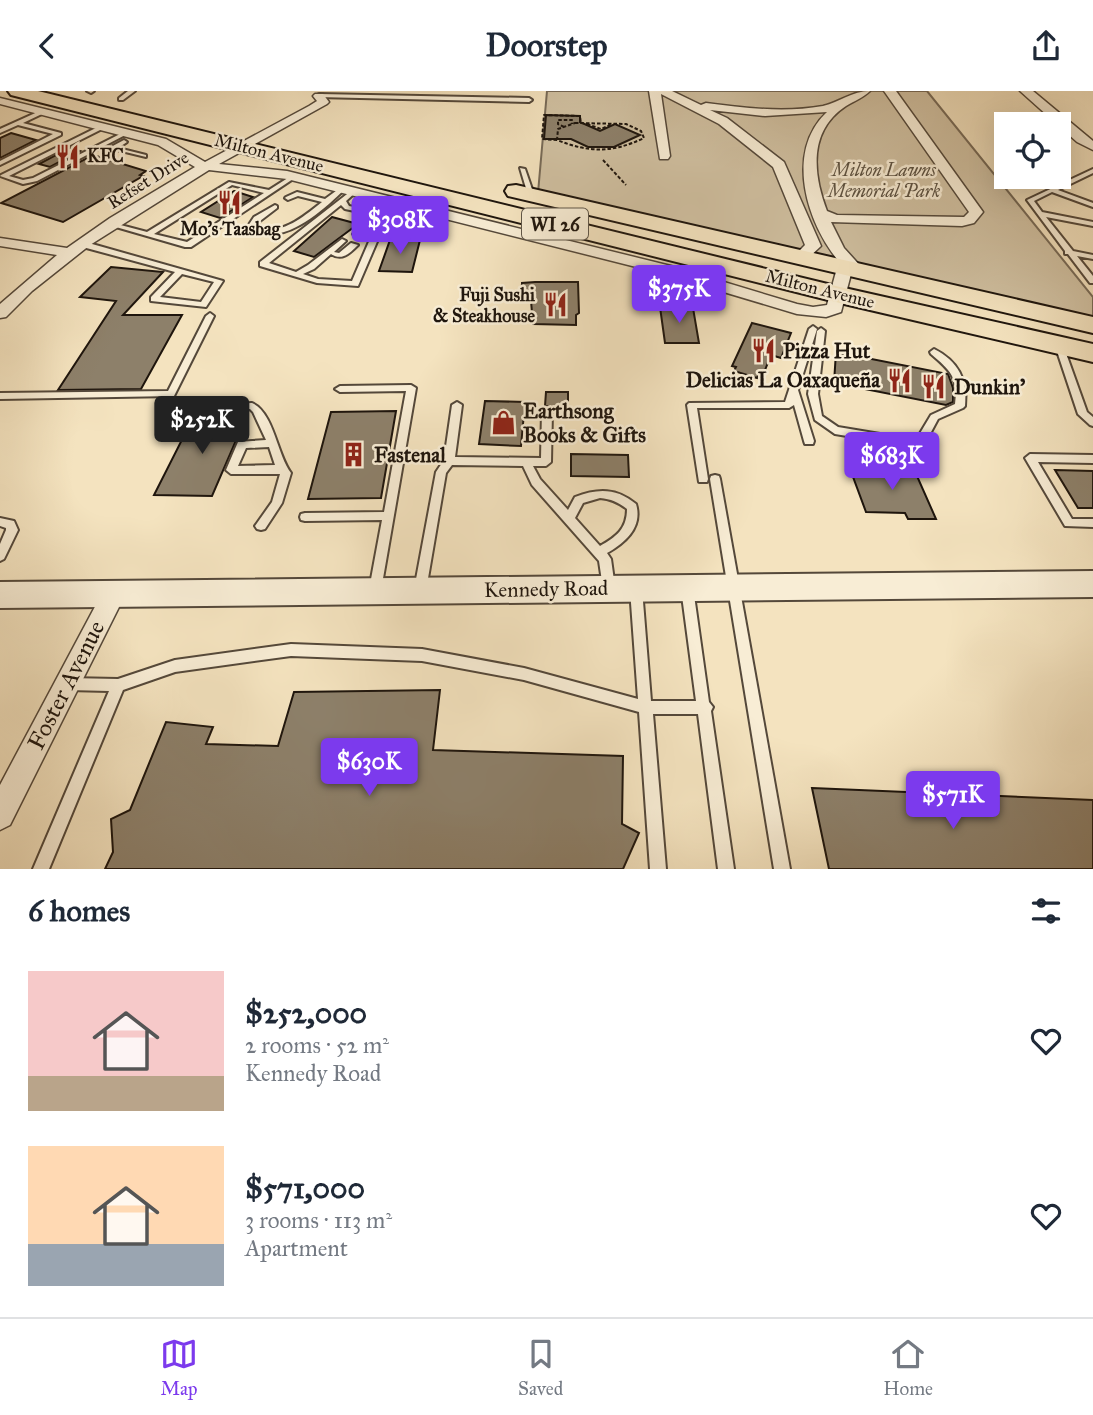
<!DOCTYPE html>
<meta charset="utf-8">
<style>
:root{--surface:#fff;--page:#f6f6f7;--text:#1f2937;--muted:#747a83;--line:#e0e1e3;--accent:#7c3aed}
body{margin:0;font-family:"IM FELL Great Primer",serif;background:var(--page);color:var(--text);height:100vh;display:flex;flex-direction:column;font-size:26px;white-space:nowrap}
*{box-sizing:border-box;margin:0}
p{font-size:23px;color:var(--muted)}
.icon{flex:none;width:38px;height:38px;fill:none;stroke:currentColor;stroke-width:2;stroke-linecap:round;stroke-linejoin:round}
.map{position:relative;height:778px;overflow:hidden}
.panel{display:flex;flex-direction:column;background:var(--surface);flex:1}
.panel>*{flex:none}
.tools{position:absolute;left:994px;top:21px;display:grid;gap:14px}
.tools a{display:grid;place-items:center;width:77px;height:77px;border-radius:0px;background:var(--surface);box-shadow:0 7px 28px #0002;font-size:35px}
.price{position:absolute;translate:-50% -60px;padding:0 16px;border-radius:7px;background:var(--accent);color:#fff;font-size:23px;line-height:46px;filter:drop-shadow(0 2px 4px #0008)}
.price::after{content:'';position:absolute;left:50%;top:42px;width:21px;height:16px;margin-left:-10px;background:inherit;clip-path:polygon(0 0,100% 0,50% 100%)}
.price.current{background:#222;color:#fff}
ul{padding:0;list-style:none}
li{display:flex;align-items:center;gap:21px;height:175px;padding:0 28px}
li span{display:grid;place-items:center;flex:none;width:196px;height:140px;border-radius:0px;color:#555}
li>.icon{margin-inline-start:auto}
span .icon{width:84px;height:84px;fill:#fffc;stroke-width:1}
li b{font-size:30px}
h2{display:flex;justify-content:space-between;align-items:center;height:84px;padding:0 28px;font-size:30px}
header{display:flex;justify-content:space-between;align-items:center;height:91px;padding:0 28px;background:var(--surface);font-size:32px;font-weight:700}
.menu{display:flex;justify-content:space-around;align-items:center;height:98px;border-top:2px solid var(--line);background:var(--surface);font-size:19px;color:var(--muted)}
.menu a{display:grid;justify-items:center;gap:4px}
.menu .current{color:var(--accent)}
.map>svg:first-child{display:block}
</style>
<header><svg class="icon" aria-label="back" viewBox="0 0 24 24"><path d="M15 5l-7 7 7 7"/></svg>Doorstep<svg class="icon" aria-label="share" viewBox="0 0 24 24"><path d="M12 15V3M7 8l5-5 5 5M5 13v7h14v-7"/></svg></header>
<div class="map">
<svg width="1093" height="778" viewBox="0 0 1093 778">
<rect width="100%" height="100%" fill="#f4e3bf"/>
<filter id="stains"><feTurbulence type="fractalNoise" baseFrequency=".00286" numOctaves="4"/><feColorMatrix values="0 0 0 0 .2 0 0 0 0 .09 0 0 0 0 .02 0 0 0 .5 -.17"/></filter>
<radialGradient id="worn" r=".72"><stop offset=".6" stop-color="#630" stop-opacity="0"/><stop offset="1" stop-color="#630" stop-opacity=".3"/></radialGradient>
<polygon fill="#d0c0a1" stroke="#776a57" stroke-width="2" points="547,0 927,0 1093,206 1093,230 538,102"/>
<g fill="#8d806a" stroke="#1e150d" stroke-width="2">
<polygon points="546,24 580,25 580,31 600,40 615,33 640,44 614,56 588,56 571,48 544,48"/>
<polygon points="11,42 36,49 0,67 0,47"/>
<polygon points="69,57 80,60 50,76 39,73"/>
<polygon points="93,64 146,80 140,84 143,85 63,131 1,112"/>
<polygon points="234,100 253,106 220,127 201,121"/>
<polygon points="332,126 358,133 314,166 294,160"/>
<polygon points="390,149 420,149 412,181 379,180"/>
<polygon points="111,176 163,181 123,224 182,224 141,298 58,299 116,210 80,206"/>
<polygon points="535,191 578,191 579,222 576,224 576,234 533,233 531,210 521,210 522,192"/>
<polygon points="660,216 693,217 699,252 665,252"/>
<polygon points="752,232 791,242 781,267 771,264 763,284 759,283 757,287 734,280 736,276 732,275"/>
<polygon points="836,261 948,283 953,297 953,311 946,314 834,292"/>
<polygon points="546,301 568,301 568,318 545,315"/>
<polygon points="485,310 525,311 521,355 479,353"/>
<polygon points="396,320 381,407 308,408 331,321"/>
<polygon points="195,323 247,324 212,405 154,404"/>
<polygon points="571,363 628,364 629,386 571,385"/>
<polygon points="849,375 907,376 911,385 917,385 936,428 908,428 905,422 866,421"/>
<polygon points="1055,379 1093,380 1093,417 1078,417"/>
<polygon points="440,599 433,659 623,665 622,733 639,742 623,778 105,778 113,761 111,728 130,719 166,631 213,636 206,653 278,655 294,601"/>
<polygon points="812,697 1093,709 1093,778 829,778"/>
</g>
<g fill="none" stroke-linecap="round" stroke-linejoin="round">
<defs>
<g id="service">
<polygon points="87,0 94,0 91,2"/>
<polygon points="128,0 135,0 123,9 119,9 119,7"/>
<polygon points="319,3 529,7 532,9 529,11 317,6 317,4"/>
<polygon points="42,19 45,21 44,22 23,32 61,42 61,44 0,74 0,70 53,43 18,34 0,42 0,38"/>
<polygon points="102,34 104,35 104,37 9,85 23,89 33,87 124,41 129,42 37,90 23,93 0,85 1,84"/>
<polygon points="124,49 127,51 118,57 146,64 146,66 109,57"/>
<polygon points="520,77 525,78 534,104 533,105 528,104"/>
<polygon points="1093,78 1093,82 1058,99 1093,112 1093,116 1052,101 1034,110 1042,121 1093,131 1093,135 1046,126 1073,160 1093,164 1093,168 1077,165 1093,185 1093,192 1090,192 1068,163 1065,163 1065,160 1027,109"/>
<path d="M291,85L296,86L191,156H185L109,134L113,132L147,141L229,91L269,99ZM232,94L264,102L187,151L154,143Z"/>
<path d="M340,97L345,98C321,121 282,158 246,138L254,126L275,114L277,115V117L260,130L254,137C281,145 302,127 322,111L298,105L288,109L285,107L286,106L297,101L325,108Z"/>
<path d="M351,100L356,101L346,110L349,115L369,119L381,118L391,110L396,111L375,131L379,146L358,195L317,192L260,175V171ZM341,114L345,118L369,123H376L353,143L360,145L369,136L371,146L352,190L318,188L303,183L314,178L331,163C342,170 349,163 358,154L351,152L339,162L334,161L346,150L342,148L308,174L296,181L269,172Z"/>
<path d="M79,151H85L223,190L206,216L151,210V206L175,181L79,155ZM182,183L214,191L201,211L160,206Z"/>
<polygon points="210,222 214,225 174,305 0,308 0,302 168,300 206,225"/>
<polygon points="813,235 817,238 798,299 814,350 813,353 805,353 804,350 794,314 789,317 697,317 708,388 707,391 699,391 687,314 689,312 785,311 809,238"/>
<path d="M821,237L825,240L818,303L822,325L838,336L916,349L931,324L955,313C959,287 950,279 931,263L930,261L934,258C958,270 968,289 965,315L963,317L938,328L923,356L919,357L835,343L815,329L808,303L817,240Z"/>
<polygon points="1059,251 1063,254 1087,321 1093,326 1093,335 1090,334 1078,323 1055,254"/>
<polygon points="411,294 416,297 381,499 379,503 375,504 371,503 369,499 382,429 305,430 301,429 300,426 301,423 305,422 384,421 406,300 340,301 335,298 340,295"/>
<path d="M457,311L462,314L455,366L541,367L542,320L547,317L552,320L551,371L546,375H533L540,388L568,419L575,406C598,397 617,397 636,413C643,436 625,452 607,462L611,468L615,497L613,501L609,502L605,501L603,497L599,470L532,394L523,375L452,374L446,382L426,499L424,503L420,504L416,503L414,499L436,381L444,369L452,314ZM600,407C611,408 618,411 627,418C627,438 616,446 600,455L575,427L583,412Z"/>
<path d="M252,312C274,322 277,364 291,382L282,412L265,438L261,439L257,438L255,435L272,411L280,383H231L226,379L238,351L266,349L253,321L250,318L228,319L223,316L228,313ZM269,356L275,374L238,375L246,357Z"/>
<polygon points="1030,363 1093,364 1093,372 1038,371 1072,428 1093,428 1093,436 1065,435 1025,367"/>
<polygon points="715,384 719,385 720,388 790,778 774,778 710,388 711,385"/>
<polygon points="0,427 14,430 18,439 4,468 0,470 0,453 6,439 6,437 0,435"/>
<polygon points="687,492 691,493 693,497 709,611 713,616 711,620 734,778 718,778 698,623 653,623 666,778 650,778 639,621 524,589 422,570 291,565 175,581 123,599 49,778 33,778 109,600 68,599 63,597 61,593 63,589 68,587 118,588 175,569 291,553 422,558 524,577 638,608 630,498 632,494 636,493 640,494 642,498 651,610 696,610 681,497 683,493"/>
</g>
<g id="minor">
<path d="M649,0H672L701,14L706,12C745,17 784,22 823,15C840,11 852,0 870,0C863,7 854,10 846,15C808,40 813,83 827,120L837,124L964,126L969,121L884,0H896L983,121L974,132L962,135L831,131L844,157L864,179L862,182L851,183L841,221L826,226L797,223L660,182L287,88L209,79L90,154L32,200L6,226L0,227V213L57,164L0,155V147L67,157L110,127L195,76L158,54L0,13V7L166,48L205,71L309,15L317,10L313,5L315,3H323L329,11L327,13L219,73L287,80L671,175L797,213L813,216L827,214L837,177L841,173C807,134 784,61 827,21L765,25L710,19L727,27L784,71L821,155L806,169L801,171L793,166L805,154L773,76L719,33L661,3L670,65L668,68H660Z"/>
<polygon points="1020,0 1033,0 1093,50 1093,59 1077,51"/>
<polygon points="114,492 122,495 126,502 10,734 0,739 0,694 106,495"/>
</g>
<polygon id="tertiary" points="1093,480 1093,506 0,517 0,491"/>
<g id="primary">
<polygon points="8,0 38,0 840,196 1093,253 1093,271 840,212 11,4"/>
<polygon points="516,94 1093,226 1093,242 508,105 505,100 508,95"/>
</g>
</defs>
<use href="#service" stroke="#54483a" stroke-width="4"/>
<use href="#minor" stroke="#54483a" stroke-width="3"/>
<use href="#tertiary" stroke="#54483a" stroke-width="4"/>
<use href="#primary" stroke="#1e150d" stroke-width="4"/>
<g stroke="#1e150d" stroke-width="2" stroke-dasharray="3.5 2" stroke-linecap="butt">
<path d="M575,32L626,33L641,40L644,47C612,62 590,62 557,49L558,38Z"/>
<polyline points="587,33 601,38 612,33"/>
<polyline points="564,36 558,33 558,29 572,29 572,33"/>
<polyline points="557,49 542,48 544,24 580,25 581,33"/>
<polyline points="603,69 626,94"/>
</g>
<use href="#service" fill="#f8edd5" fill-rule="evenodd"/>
<use href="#minor" fill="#f8edd5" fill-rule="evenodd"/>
<use href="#tertiary" fill="#f8edd5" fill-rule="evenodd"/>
<use href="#primary" fill="#f4e3bf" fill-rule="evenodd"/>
</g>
<defs>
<symbol id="restaurant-bare" viewBox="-9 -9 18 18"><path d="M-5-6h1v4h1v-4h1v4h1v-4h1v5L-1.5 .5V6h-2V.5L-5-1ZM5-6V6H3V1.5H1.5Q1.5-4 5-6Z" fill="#8f2418" stroke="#f8edd5" stroke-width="2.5" paint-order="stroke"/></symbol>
<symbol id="shop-bare" viewBox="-9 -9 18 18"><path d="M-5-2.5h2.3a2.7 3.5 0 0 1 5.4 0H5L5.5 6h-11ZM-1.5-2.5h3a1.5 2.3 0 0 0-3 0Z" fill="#8f2418" stroke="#f8edd5" stroke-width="2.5" paint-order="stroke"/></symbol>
<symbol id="building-bare" viewBox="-9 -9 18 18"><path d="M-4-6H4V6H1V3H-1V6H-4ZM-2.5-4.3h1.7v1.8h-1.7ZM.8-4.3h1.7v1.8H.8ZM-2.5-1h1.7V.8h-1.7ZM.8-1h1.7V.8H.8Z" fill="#8f2418" stroke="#f8edd5" stroke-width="2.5" paint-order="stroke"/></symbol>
</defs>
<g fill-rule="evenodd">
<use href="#restaurant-bare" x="50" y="48" width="35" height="35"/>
<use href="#restaurant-bare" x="212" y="94" width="35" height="35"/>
<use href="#restaurant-bare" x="538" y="196" width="35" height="35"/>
<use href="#restaurant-bare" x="746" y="242" width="35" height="35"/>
<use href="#restaurant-bare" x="882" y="272" width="35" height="35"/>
<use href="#restaurant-bare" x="916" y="278" width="35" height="35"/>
<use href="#shop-bare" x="486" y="314" width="35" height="35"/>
<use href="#building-bare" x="336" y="346" width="35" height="35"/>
</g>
<g text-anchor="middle" stroke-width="5" stroke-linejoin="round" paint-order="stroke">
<g font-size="18" fill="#1e150d" stroke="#f8edd5">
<text transform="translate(269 62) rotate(14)" y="6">Milton Avenue</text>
<text transform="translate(148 89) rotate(-32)" y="6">Refset Drive</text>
<text transform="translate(820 198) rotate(14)" y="6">Milton Avenue</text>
</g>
<g font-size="18" font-weight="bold" fill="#1e150d" stroke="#f8edd5" text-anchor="start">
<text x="87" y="71">KFC</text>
<text x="230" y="144" text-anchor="middle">Mo's Taasbag</text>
<text x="535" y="210" text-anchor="end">Fuji Sushi<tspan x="535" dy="21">&amp; Steakhouse</tspan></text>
</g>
<g font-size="18" font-style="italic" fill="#5c5141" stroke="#f8edd5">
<text x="884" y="85">Milton Lawns<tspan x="884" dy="21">Memorial Park</tspan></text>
</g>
<rect fill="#f8edd5" stroke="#5f5649" stroke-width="2" x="522" y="117.5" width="66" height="31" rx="5"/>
<g font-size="19" font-weight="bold" fill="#1e150d">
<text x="555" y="140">WI 26</text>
</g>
<g font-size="21" font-weight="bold" fill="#1e150d" stroke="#f8edd5" text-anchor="start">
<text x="783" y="267">Pizza Hut</text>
<text x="880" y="296" text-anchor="end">Delicias La Oaxaqueña</text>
<text x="954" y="303">Dunkin'</text>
<text x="523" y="327">Earthsong<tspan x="523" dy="24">Books &amp; Gifts</tspan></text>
<text x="374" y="371">Fastenal</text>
</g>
<g font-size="21" fill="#1e150d" stroke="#f8edd5">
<text transform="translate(546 498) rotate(-1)" y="7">Kennedy Road</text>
</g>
<g font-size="24" fill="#1e150d" stroke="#f8edd5">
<text transform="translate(66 594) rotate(-63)" y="8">Foster Avenue</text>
</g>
</g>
<rect width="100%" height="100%" filter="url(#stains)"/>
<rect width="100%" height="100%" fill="url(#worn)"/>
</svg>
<div class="tools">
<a><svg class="icon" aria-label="locate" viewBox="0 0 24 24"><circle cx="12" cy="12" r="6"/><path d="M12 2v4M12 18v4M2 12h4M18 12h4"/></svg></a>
</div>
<b class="price" style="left:400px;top:165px">$308K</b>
<b class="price" style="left:679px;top:234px">$375K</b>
<b class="price current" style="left:202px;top:365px">$252K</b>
<b class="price" style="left:892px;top:401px">$683K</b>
<b class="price" style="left:369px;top:707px">$630K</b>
<b class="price" style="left:953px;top:740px">$571K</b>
</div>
<section class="panel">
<h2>6 homes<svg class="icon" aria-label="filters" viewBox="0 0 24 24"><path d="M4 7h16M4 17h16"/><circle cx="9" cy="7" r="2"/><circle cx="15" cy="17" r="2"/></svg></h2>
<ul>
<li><span style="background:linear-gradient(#f6c9c9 75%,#b9a48a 0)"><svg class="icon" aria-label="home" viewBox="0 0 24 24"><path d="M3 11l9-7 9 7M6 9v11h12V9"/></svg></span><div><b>$252,000</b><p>2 rooms · 52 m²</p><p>Kennedy Road</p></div><svg class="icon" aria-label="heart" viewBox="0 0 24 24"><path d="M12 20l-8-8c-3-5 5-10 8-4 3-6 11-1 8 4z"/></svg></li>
<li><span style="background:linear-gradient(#ffd9b3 70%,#9aa5b1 0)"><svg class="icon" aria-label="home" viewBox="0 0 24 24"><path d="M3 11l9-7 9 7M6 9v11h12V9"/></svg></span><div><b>$571,000</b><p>3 rooms · 113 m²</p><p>Apartment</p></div><svg class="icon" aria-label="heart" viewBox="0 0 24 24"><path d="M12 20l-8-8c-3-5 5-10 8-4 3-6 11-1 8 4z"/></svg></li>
</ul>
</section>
<nav class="menu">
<a class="current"><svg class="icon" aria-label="map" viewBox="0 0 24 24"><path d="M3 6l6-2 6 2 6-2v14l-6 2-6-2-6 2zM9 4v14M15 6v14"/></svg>Map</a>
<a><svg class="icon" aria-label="saved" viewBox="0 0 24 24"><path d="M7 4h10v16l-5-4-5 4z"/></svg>Saved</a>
<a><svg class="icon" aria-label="home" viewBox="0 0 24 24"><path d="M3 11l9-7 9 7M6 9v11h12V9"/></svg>Home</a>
</nav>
